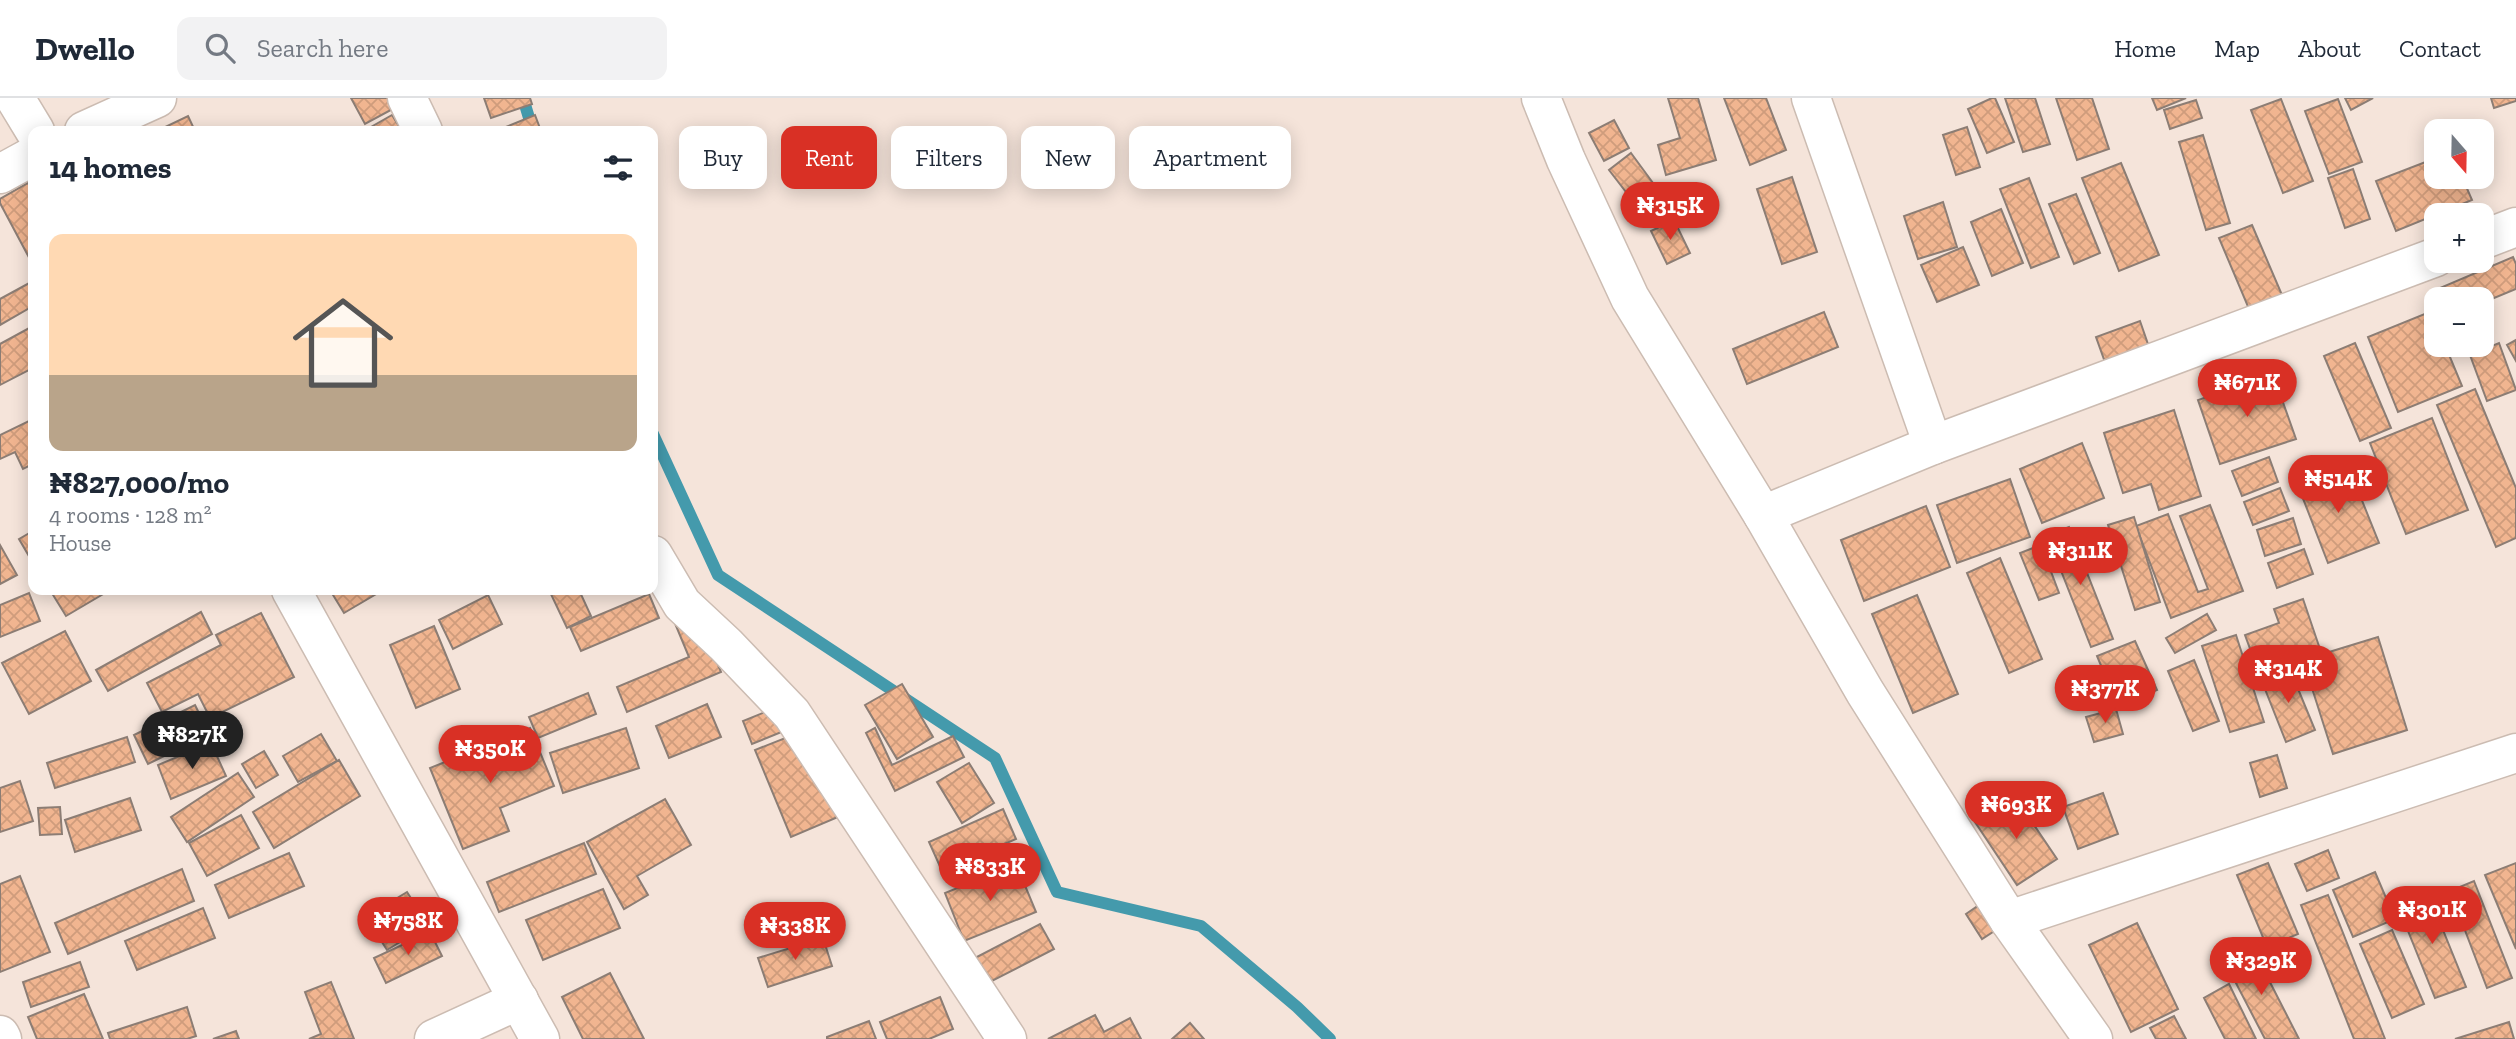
<!DOCTYPE html>
<meta charset="utf-8">
<style>
:root{--surface:#fff;--page:#f2f2f3;--text:#1f2937;--muted:#747a83;--line:#e0e1e3;--accent:#d93025}
body{margin:0;font-family:"Zilla Slab",serif;background:var(--page);color:var(--text);height:100vh;display:flex;flex-direction:column;font-size:26px;white-space:nowrap}
*{box-sizing:border-box;margin:0}
p{font-size:23px;color:var(--muted)}
.icon{flex:none;width:38px;height:38px;fill:none;stroke:currentColor;stroke-width:2;stroke-linecap:round;stroke-linejoin:round}
.map{position:relative;flex:1;overflow:hidden}
.details{position:absolute;left:28px;top:28px;width:630px;height:469px;display:flex;flex-direction:column;background:var(--surface);border-radius:14px;box-shadow:0 4px 18px #0003}
.details>*{flex:none}
.top-card{position:absolute;left:679px;top:28px;width:665px;height:63px;display:flex;gap:14px}
.needle{width:46px;rotate:160deg}
.fabs{position:absolute;left:2424px;top:21px;display:grid;gap:14px}
.fabs a{display:grid;place-items:center;width:70px;height:70px;border-radius:14px;background:var(--surface);box-shadow:0 4px 18px #0003;font-size:35px}
.price{position:absolute;translate:-50% -60px;padding:0 16px;border-radius:24px;background:var(--accent);color:#fff;font-size:23px;line-height:46px;filter:drop-shadow(0 2px 4px #0008)}
.price::after{content:'';position:absolute;left:50%;top:42px;width:21px;height:16px;margin-left:-10px;background:inherit;clip-path:polygon(0 0,100% 0,50% 100%)}
.price.selected{background:#222;color:#fff}
ul{padding:0;list-style:none}
li{display:grid;align-content:center;gap:14px;height:371px;padding:0 21px}
li span{display:grid;place-items:center;height:217px;border-radius:14px;color:#555}
li>.icon{margin-inline-start:auto}
span .icon{width:126px;height:126px;fill:#fffc;stroke-width:1}
li b{font-size:30px}
h2{display:flex;justify-content:space-between;align-items:center;height:84px;padding:0 21px;font-size:30px}
.chip{padding:0 24px;border-radius:14px;background:var(--surface);box-shadow:0 4px 18px #0003;font-size:24px;line-height:63px}
.chip.selected{background:var(--accent);color:#fff}
header{display:flex;align-items:center;gap:42px;box-sizing:border-box;height:98px;padding:0 35px;background:var(--surface);border-bottom:2px solid var(--line)}
header strong{font-size:33px}
nav{display:flex;gap:38px;margin-inline-start:auto;font-size:24px}
.search{width:490px;height:63px;background:var(--page);display:flex;align-items:center;gap:18px;box-sizing:border-box;padding:0 24px;border-radius:14px;color:var(--muted);font-size:26px}
.map>svg:first-child{display:block}
</style>
<header>
<strong>Dwello</strong>
<div class="search"><svg class="icon" aria-label="search" viewBox="0 0 24 24"><circle cx="10" cy="10" r="6"/><path d="M15 15l6 6"/></svg>Search here</div>
<nav><a>Home</a><a>Map</a><a>About</a><a>Contact</a></nav>
</header>
<div class="map">
<svg width="2516" height="941" viewBox="0 0 2516 941">
<defs>
<pattern id="building-cross-hatch" width="8" height="8" patternUnits="userSpaceOnUse" patternTransform="scale(1.75)"><rect width="8" height="8" fill="#f1b590"/><path d="M0 0l8 8M0 8l8-8" fill="none" stroke="#cf9c7c"/></pattern>
</defs>
<rect width="100%" height="100%" fill="#f5e4da"/>
<g fill="none" stroke-linecap="round" stroke-linejoin="round">
<g stroke="#449aac" stroke-width="12">
<polyline points="523,0 533,33"/>
<polyline points="653,336 718,477 995,660 1057,794 1201,828 1297,909 1330,941"/>
</g>
</g>
<g fill="url(#building-cross-hatch)" stroke="#8c7d74" stroke-width="2">
<polygon points="351,0 396,0 400,7 365,26"/>
<polygon points="484,0 530,0 532,6 491,20"/>
<polygon points="1668,0 1698,0 1716,62 1666,77 1658,47 1680,40"/>
<polygon points="1724,0 1766,0 1786,52 1750,67"/>
<polygon points="1992,0 1995,0 2014,44 1987,55 1968,11"/>
<polygon points="2005,0 2035,0 2050,46 2023,54"/>
<polygon points="2056,0 2092,0 2109,51 2077,62"/>
<polygon points="2152,0 2186,0 2157,12"/>
<polygon points="2345,0 2373,0 2351,12"/>
<polygon points="2491,0 2516,0 2516,3 2494,10"/>
<polygon points="2281,1 2313,83 2283,95 2251,12"/>
<polygon points="2338,1 2362,64 2329,76 2305,13"/>
<polygon points="2196,2 2202,20 2170,31 2164,12"/>
<polygon points="392,17 402,33 364,33"/>
<polygon points="535,17 541,33 496,33"/>
<polygon points="188,18 195,33 157,33"/>
<polygon points="1614,22 1629,50 1604,63 1589,35"/>
<polygon points="1967,29 1980,69 1956,77 1943,37"/>
<polygon points="2203,37 2230,125 2206,132 2179,44"/>
<polygon points="1631,55 1664,100 1643,116 1609,72"/>
<polygon points="2436,60 2436,79 2462,79 2472,102 2396,133 2376,83"/>
<polygon points="2121,65 2159,157 2119,173 2082,80"/>
<polygon points="2353,71 2370,121 2345,130 2328,80"/>
<polygon points="1792,79 1817,154 1782,166 1757,91"/>
<polygon points="2029,80 2059,159 2031,170 2000,91"/>
<polygon points="28,85 33,95 33,167 0,105 0,101"/>
<polygon points="2076,96 2100,155 2074,166 2049,106"/>
<polygon points="1943,104 1957,149 1918,161 1904,118"/>
<polygon points="2001,111 2023,165 1992,178 1971,124"/>
<polygon points="1674,122 1690,155 1667,166 1651,133"/>
<polygon points="2252,127 2282,197 2249,211 2219,140"/>
<polygon points="1963,149 1979,187 1937,204 1921,167"/>
<polygon points="2513,159 2516,166 2516,191 2482,205 2482,201 2444,201 2440,190"/>
<polygon points="33,183 33,208 0,227 0,201"/>
<polygon points="2432,213 2436,223 2436,247 2445,247 2462,288 2398,314 2368,239"/>
<polygon points="1824,214 1838,249 1747,286 1733,251"/>
<polygon points="2482,222 2489,241 2482,244"/>
<polygon points="2140,223 2150,252 2106,267 2096,239"/>
<polygon points="33,228 33,270 0,287 0,246"/>
<polygon points="2516,242 2516,263 2507,247"/>
<polygon points="2355,245 2391,330 2360,343 2324,258"/>
<polygon points="2499,245 2516,292 2487,303 2470,257"/>
<polygon points="2273,276 2296,341 2220,366 2198,302"/>
<polygon points="2475,291 2516,390 2516,440 2496,449 2437,307"/>
<polygon points="2174,312 2201,398 2159,412 2151,386 2123,395 2104,335"/>
<polygon points="2432,320 2468,412 2406,436 2370,345"/>
<polygon points="33,321 33,366 23,371 15,354 0,361 0,337"/>
<polygon points="2082,345 2104,400 2042,425 2020,371"/>
<polygon points="2269,359 2278,384 2242,398 2232,373"/>
<polygon points="2349,370 2379,445 2328,465 2297,385 2317,377 2320,382"/>
<polygon points="2010,381 2030,439 1957,465 1937,407"/>
<polygon points="2280,390 2289,413 2253,427 2244,404"/>
<polygon points="2210,407 2243,493 2171,520 2136,428 2168,416 2198,494 2208,491 2180,418"/>
<polygon points="1926,408 1950,469 1864,503 1841,442"/>
<polygon points="2134,419 2160,504 2135,512 2108,427"/>
<polygon points="2293,420 2301,446 2265,458 2257,432"/>
<polygon points="2069,429 2113,541 2091,549 2047,437"/>
<polygon points="33,433 33,465 19,441"/>
<polygon points="0,447 17,477 0,486"/>
<polygon points="2041,447 2059,495 2039,502 2020,455"/>
<polygon points="2304,451 2313,476 2277,490 2268,465"/>
<polygon points="2000,460 2042,561 2009,575 1967,475"/>
<polygon points="50,492 110,492 66,518"/>
<polygon points="330,492 383,492 344,515"/>
<polygon points="549,492 579,492 591,518 567,530"/>
<polygon points="29,495 40,523 0,539 0,507"/>
<polygon points="649,496 659,520 581,553 570,529"/>
<polygon points="488,497 502,526 453,551 439,522"/>
<polygon points="1917,497 1958,596 1913,615 1872,516"/>
<polygon points="2303,501 2321,554 2259,575 2245,537 2279,525 2274,511"/>
<polygon points="201,514 212,536 108,593 96,572"/>
<polygon points="696,514 721,574 627,614 617,589 689,559 674,523"/>
<polygon points="261,515 294,579 210,620 198,596 162,614 147,585 221,547 216,537"/>
<polygon points="2207,516 2216,532 2175,555 2166,540"/>
<polygon points="434,528 460,591 416,610 390,547"/>
<polygon points="65,533 91,583 29,616 2,565"/>
<polygon points="2236,537 2264,624 2230,634 2202,548"/>
<polygon points="2378,539 2407,632 2333,656 2303,562"/>
<polygon points="2135,543 2157,592 2118,608 2097,558"/>
<polygon points="2194,562 2219,623 2193,633 2168,573"/>
<polygon points="2289,569 2315,632 2286,644 2261,581"/>
<polygon points="902,586 933,639 897,661 865,607"/>
<polygon points="588,595 596,616 538,640 529,619"/>
<polygon points="707,606 721,639 669,660 656,628"/>
<polygon points="195,607 209,636 148,666 134,637"/>
<polygon points="780,608 789,631 752,646 743,623"/>
<polygon points="2116,611 2123,636 2094,644 2086,619"/>
<polygon points="530,630 554,688 500,710 509,733 463,751 430,670"/>
<polygon points="626,630 639,670 563,695 550,655"/>
<polygon points="875,630 892,667 953,638 964,659 895,693 866,635"/>
<polygon points="803,633 838,719 791,739 755,652"/>
<polygon points="321,636 337,663 298,684 283,658"/>
<polygon points="127,639 135,664 55,690 47,665"/>
<polygon points="211,645 226,678 171,701 158,667"/>
<polygon points="264,653 278,677 256,690 242,666"/>
<polygon points="2277,657 2287,690 2260,699 2250,665"/>
<polygon points="339,662 360,698 274,750 253,714"/>
<polygon points="969,665 994,705 962,725 937,684"/>
<polygon points="238,675 254,699 187,744 171,719"/>
<polygon points="20,683 33,723 0,734 0,690"/>
<polygon points="2103,695 2118,736 2078,751 2063,709"/>
<polygon points="2015,699 2057,761 2017,787 1975,724"/>
<polygon points="130,700 141,732 75,754 65,722"/>
<polygon points="665,701 691,747 637,778 648,797 624,811 587,744"/>
<polygon points="60,709 62,736 40,737 38,710"/>
<polygon points="1003,711 1016,741 942,773 929,744"/>
<polygon points="241,717 259,750 207,778 189,745"/>
<polygon points="584,745 596,776 499,814 487,784"/>
<polygon points="2328,752 2339,780 2307,793 2295,766"/>
<polygon points="289,755 304,788 229,820 215,787"/>
<polygon points="2268,765 2298,836 2267,849 2237,777"/>
<polygon points="2516,765 2516,851 2485,777"/>
<polygon points="1016,766 1036,814 964,843 945,795"/>
<polygon points="182,771 194,803 68,856 55,825"/>
<polygon points="2375,774 2395,821 2353,839 2333,792"/>
<polygon points="20,778 50,854 0,874 0,786"/>
<polygon points="2474,783 2512,880 2487,890 2450,793"/>
<polygon points="603,791 620,830 543,862 526,822"/>
<polygon points="407,794 428,827 387,852 366,819"/>
<polygon points="2428,795 2466,889 2435,900 2398,808"/>
<polygon points="2328,797 2385,941 2354,941 2301,807"/>
<polygon points="1985,803 2002,828 1982,841 1966,816"/>
<polygon points="203,810 215,840 137,872 125,843"/>
<polygon points="2137,825 2178,911 2131,934 2089,847"/>
<polygon points="1040,826 1054,851 988,885 975,860"/>
<polygon points="2392,832 2424,906 2392,920 2360,846"/>
<polygon points="430,834 442,858 386,885 374,860"/>
<polygon points="823,840 832,868 768,889 758,860"/>
<polygon points="2253,851 2299,941 2265,941 2225,864"/>
<polygon points="80,864 89,889 31,909 23,884"/>
<polygon points="610,875 644,941 583,941 562,899"/>
<polygon points="331,884 354,941 309,941 321,936 305,894"/>
<polygon points="2229,886 2256,941 2225,941 2204,900"/>
<polygon points="84,896 103,941 37,941 28,919"/>
<polygon points="940,899 953,931 929,941 887,941 880,924"/>
<polygon points="187,909 196,938 187,941 110,941 108,935"/>
<polygon points="1095,917 1104,934 1130,920 1141,941 1048,941"/>
<polygon points="2174,918 2186,941 2156,941 2150,930"/>
<polygon points="869,923 876,941 827,941 827,939"/>
<polygon points="2509,924 2514,941 2455,941"/>
<polygon points="1190,925 1204,941 1172,941"/>
<polygon points="236,933 239,941 213,941"/>
</g>
<g fill="none" stroke-linecap="round" stroke-linejoin="round">
<defs>
<g id="minor">
<polyline points="15,0 35,33"/>
<polyline points="407,0 423,33"/>
<polyline points="1541,0 1566,62 1630,200 1763,417 1865,594 2009,822 2093,941"/>
<polyline points="1811,0 1933,347"/>
<polyline points="84,33 157,0"/>
<polyline points="0,76 33,58"/>
<polyline points="2482,142 2516,129"/>
<polyline points="1763,417 1933,347 2436,159"/>
<polyline points="653,457 682,506 726,547 792,616 1007,941"/>
<polyline points="291,492 540,941"/>
<polyline points="2009,822 2516,655"/>
<polyline points="0,937 2,941"/>
<polyline points="434,941 519,902"/>
</g>
</defs>
<use href="#minor" stroke="#ccbcb2" stroke-width="41"/>
<use href="#minor" stroke="#fff" stroke-width="38"/>
</g>
</svg>
<div class="fabs">
<a><svg class="needle" viewBox="-14 -14 28 28"><path d="M0-13l5 13h-10z" fill="#e53935"/><path d="M0 13l5-13h-10z" fill="#747a83"/></svg></a>
<a>+</a>
<a>−</a>
</div>
<b class="price" style="left:1670px;top:144px">₦315K</b>
<b class="price" style="left:2247px;top:321px">₦671K</b>
<b class="price" style="left:2338px;top:417px">₦514K</b>
<b class="price" style="left:2080px;top:489px">₦311K</b>
<b class="price" style="left:2288px;top:607px">₦314K</b>
<b class="price" style="left:2105px;top:627px">₦377K</b>
<b class="price selected" style="left:192px;top:673px">₦827K</b>
<b class="price" style="left:490px;top:687px">₦350K</b>
<b class="price" style="left:2016px;top:743px">₦693K</b>
<b class="price" style="left:990px;top:805px">₦833K</b>
<b class="price" style="left:2432px;top:848px">₦301K</b>
<b class="price" style="left:408px;top:859px">₦758K</b>
<b class="price" style="left:795px;top:864px">₦338K</b>
<b class="price" style="left:2261px;top:899px">₦329K</b>
<div class="top-card">
<a class="chip">Buy</a>
<a class="chip selected">Rent</a>
<a class="chip">Filters</a>
<a class="chip">New</a>
<a class="chip">Apartment</a>
</div>
<section class="details">
<h2>14 homes<svg class="icon" aria-label="filters" viewBox="0 0 24 24"><path d="M4 7h16M4 17h16"/><circle cx="9" cy="7" r="2"/><circle cx="15" cy="17" r="2"/></svg></h2>
<ul>
<li><span style="background:linear-gradient(#ffd9b3 65%,#b9a48a 0)"><svg class="icon" aria-label="home" viewBox="0 0 24 24"><path d="M3 11l9-7 9 7M6 9v11h12V9"/></svg></span><div><b>₦827,000/mo</b><p>4 rooms · 128 m²</p><p>House</p></div></li>
</ul>
</section>
</div>
